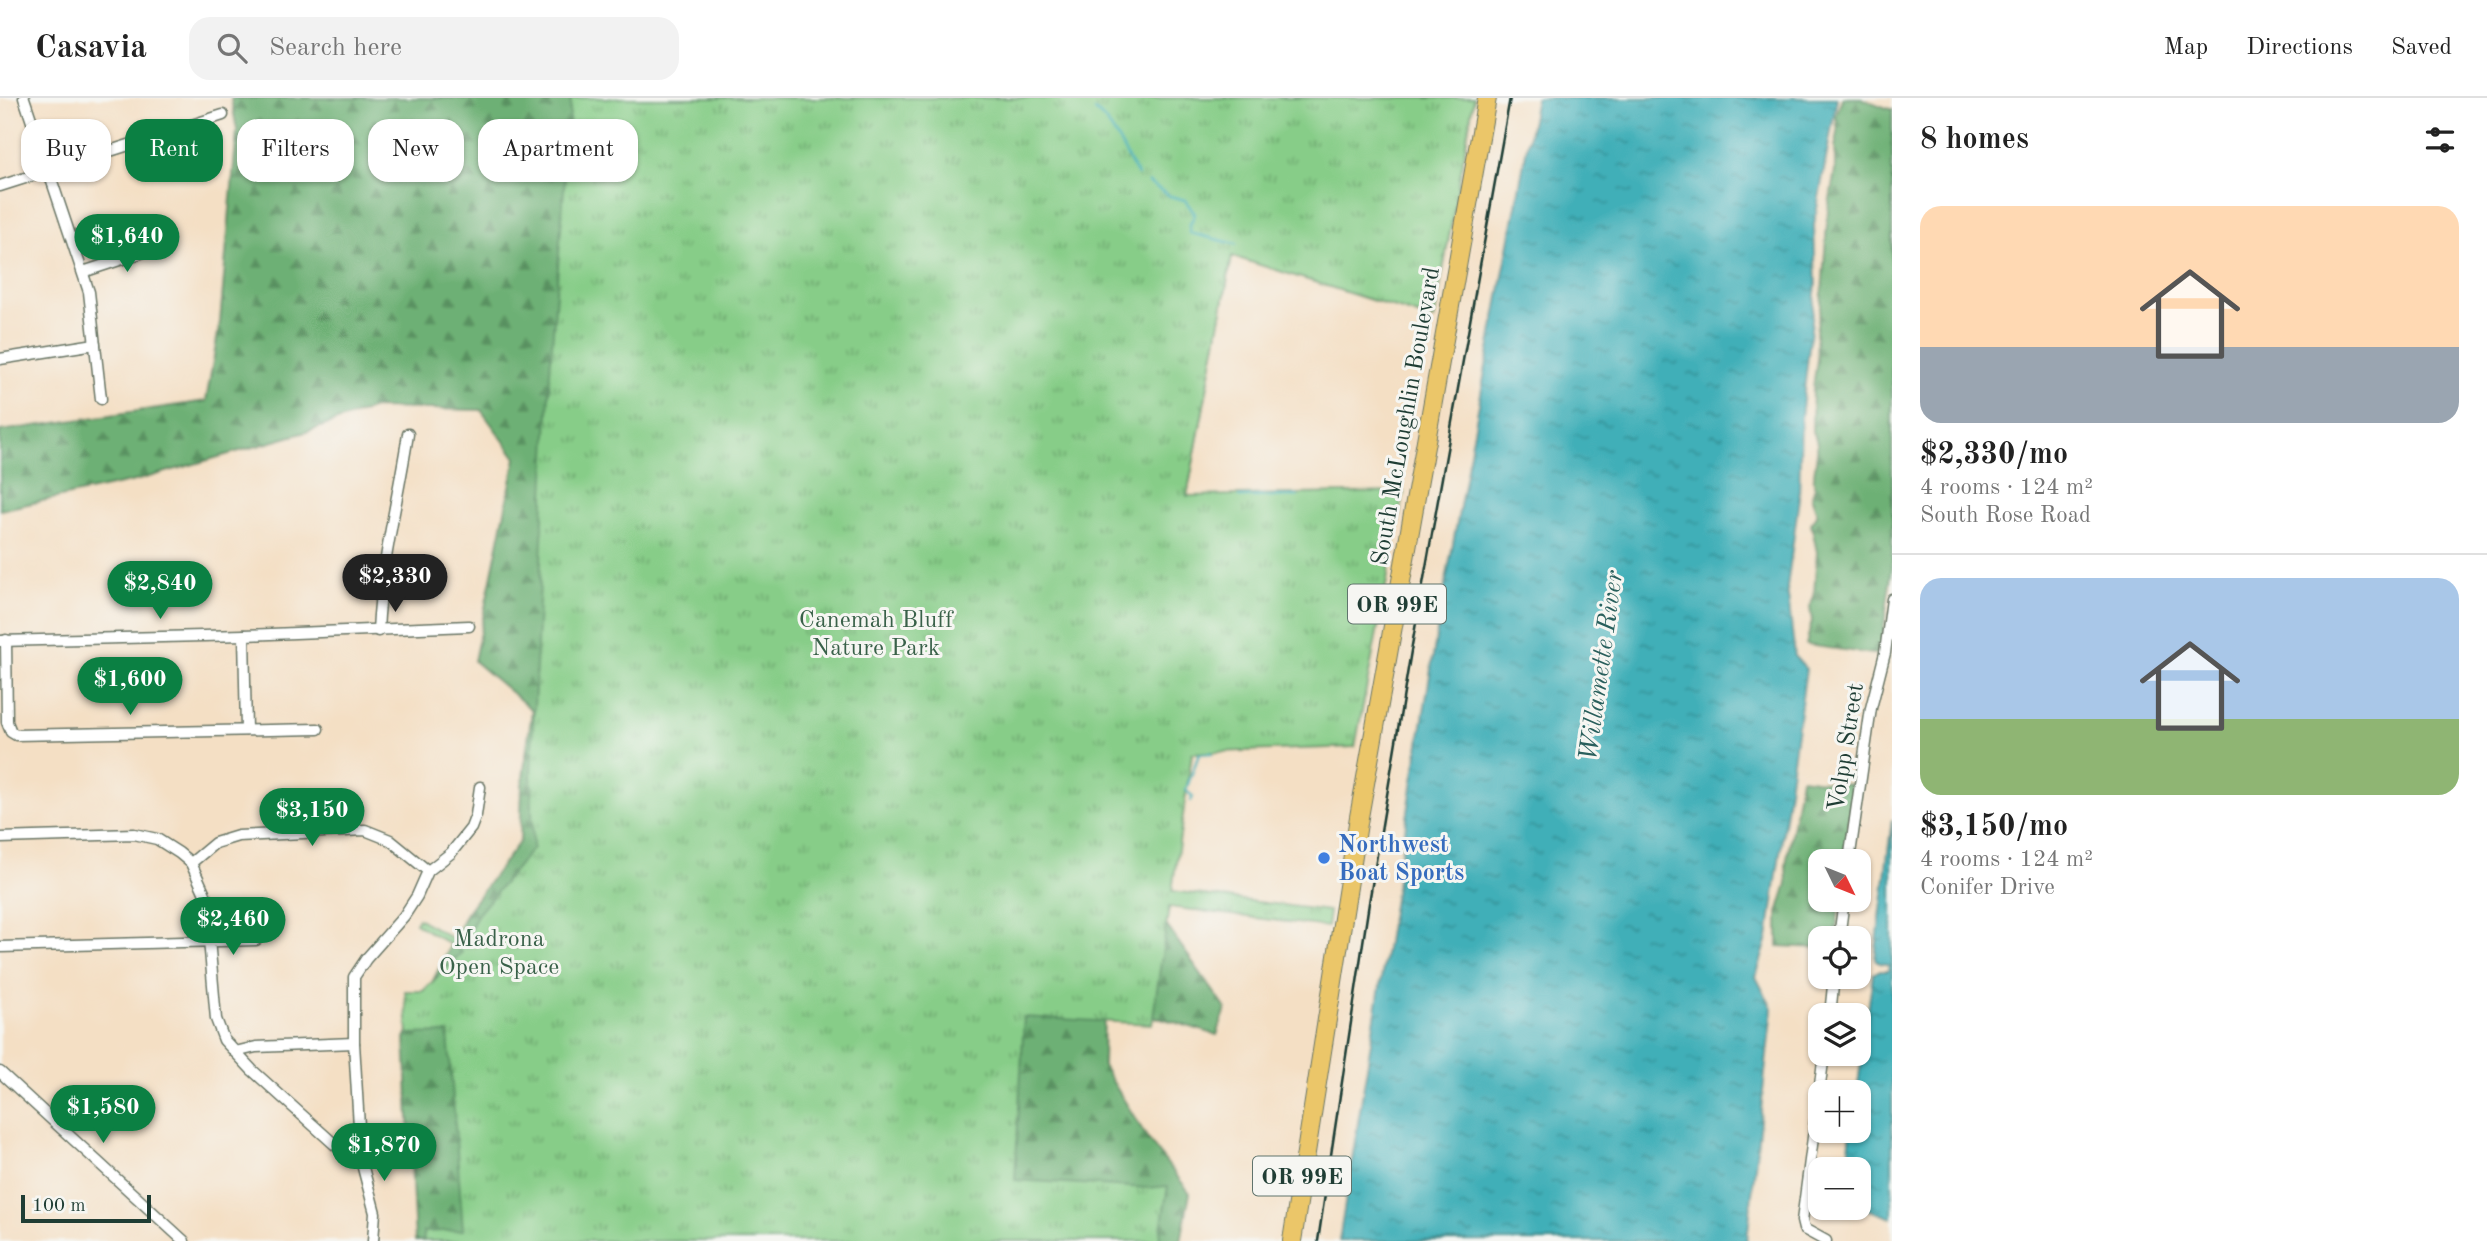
<!DOCTYPE html>
<meta charset="utf-8">
<style>
:root{--surface:#fff;--page:#f2f2f2;--text:#222;--muted:#767676;--line:#e0e0e0;--accent:#0b8043}
body{margin:0;font-family:"Old Standard TT",serif;background:var(--page);color:var(--text);height:100vh;display:flex;flex-direction:column;font-size:26px;white-space:nowrap}
*{box-sizing:border-box;margin:0}
p{font-size:23px;color:var(--muted)}
.icon{flex:none;width:38px;height:38px;fill:none;stroke:currentColor;stroke-width:2;stroke-linecap:round;stroke-linejoin:round}
.map{position:relative;flex:1;overflow:hidden}
.side{display:flex;flex-direction:column;background:var(--surface);width:595px}
.side>*{flex:none}
.guide{position:absolute;left:21px;top:21px;width:665px;height:63px;display:flex;gap:14px}
.needle{width:46px;rotate:133deg}
.tools{position:absolute;left:1808px;top:751px;display:grid;gap:14px}
.tools a{display:grid;place-items:center;width:63px;height:63px;border-radius:14px;background:var(--surface);box-shadow:0 2px 5px #0004;font-size:35px}
.scale{position:absolute;left:21px;bottom:18px;width:130px;box-sizing:border-box;padding-left:7px;border:4px solid #1f3d34;border-top:0;font-size:19px;line-height:24px;white-space:nowrap;color:#1f3d34;-webkit-text-stroke:5px #f6f6f2;paint-order:stroke}
.price{position:absolute;translate:-50% -60px;padding:0 16px;border-radius:24px;background:var(--accent);color:#fff;font-size:23px;line-height:46px;filter:drop-shadow(0 2px 4px #0008)}
.price::after{content:'';position:absolute;left:50%;top:42px;width:21px;height:16px;margin-left:-10px;background:inherit;clip-path:polygon(0 0,100% 0,50% 100%)}
.price.active{background:#222;color:#fff}
ul{padding:0;list-style:none}
li{display:grid;align-content:center;gap:14px;height:371px;padding:0 28px}
li+li{border-top:2px solid var(--line)}
li span{display:grid;place-items:center;height:217px;border-radius:21px;color:#555}
li>.icon{margin-inline-start:auto}
span .icon{width:126px;height:126px;fill:#fffc;stroke-width:1}
li b{font-size:30px}
h2{display:flex;justify-content:space-between;align-items:center;height:84px;padding:0 28px;font-size:30px}
.pill{padding:0 24px;border-radius:21px;background:var(--surface);box-shadow:0 2px 5px #0004;font-size:24px;line-height:63px}
.pill.active{background:var(--accent);color:#fff}
header{display:flex;align-items:center;gap:42px;box-sizing:border-box;height:98px;padding:0 35px;background:var(--surface);border-bottom:2px solid var(--line)}
header strong{font-size:33px}
nav{display:flex;gap:38px;margin-inline-start:auto;font-size:24px}
.search{width:490px;height:63px;background:var(--page);display:flex;align-items:center;gap:18px;box-sizing:border-box;padding:0 24px;border-radius:21px;color:var(--muted);font-size:26px}
main{display:flex;flex:1;min-height:0}
.map>svg:first-child{display:block}
</style>
<header>
<strong>Casavia</strong>
<div class="search"><svg class="icon" aria-label="search" viewBox="0 0 24 24"><circle cx="10" cy="10" r="6"/><path d="M15 15l6 6"/></svg>Search here</div>
<nav><a>Map</a><a>Directions</a><a>Saved</a></nav>
</header>
<main>
<div class="map">
<svg width="1892" height="1143" viewBox="0 0 1892 1143">
<defs>
<pattern id="forest-firs" width="22" height="20" patternUnits="userSpaceOnUse" patternTransform="scale(1.75)"><rect width="22" height="20" fill="#6db074"/><path d="M5 1l3.5 6h-7zM16 11l3.5 6h-7z" fill="#599060"/></pattern>
<pattern id="park-tufts" width="24" height="20" patternUnits="userSpaceOnUse" patternTransform="scale(1.75)"><rect width="24" height="20" fill="#87cd88"/><path d="M3 7l-1-3M5 7V3M7 7l1-3M15 17l-1-3M17 17v-4M19 17l1-3" fill="none" stroke="#6ea870"/></pattern>
<pattern id="water-ripples" width="26" height="14" patternUnits="userSpaceOnUse" patternTransform="scale(1.75)"><rect width="26" height="14" fill="#3fafb8"/><path d="M2 4q2-2 4 0t4 0M15 11q2-2 4 0t4 0" fill="none" stroke="#349096"/></pattern>
</defs>
<rect width="100%" height="100%" fill="#f6f6f2"/>
<filter id="ink" filterUnits="userSpaceOnUse"><feTurbulence type="fractalNoise" baseFrequency=".0143" numOctaves="2"/><feDisplacementMap in="SourceGraphic" scale="14" xChannelSelector="R" yChannelSelector="G"/><feConvolveMatrix kernelMatrix="1 2 1 2 8 2 1 2 1" color-interpolation-filters="sRGB"/></filter>
<filter id="wash" filterUnits="userSpaceOnUse"><feTurbulence type="fractalNoise" baseFrequency=".00686" numOctaves="4" result="noise"/><feDisplacementMap in="SourceGraphic" scale="28" xChannelSelector="R" yChannelSelector="G"/><feGaussianBlur stdDeviation="1.57" result="paint"/><feColorMatrix in="noise" values="0 0 0 0 0 0 0 0 0 0 0 0 0 0 0 0 0 1.4 0 .05"/><feComposite in="paint" operator="in"/></filter>
<g filter="url(#wash)">
<rect width="100%" height="100%" fill="#f4dfc4"/>
<g fill="url(#forest-firs)" stroke="#467654" stroke-width="2">
<polygon points="231,0 1474,0 1434,222 1232,158 1187,398 1181,643 1147,800 1226,911 1217,937 1161,920 1129,918 1104,905 1103,968 1148,1041 1190,1095 1181,1143 415,1143 405,940 466,815 520,743 522,688 532,612 474,563 516,360 481,312 374,310 306,334 135,383 0,412 0,333 206,303 220,224 237,32"/>
<path d="M1842,0H1861L1892,12V469L1880,557L1806,547L1812,523L1810,509L1814,497L1817,454L1811,426L1817,415L1811,398L1815,390C1809,374 1825,349 1812,334L1813,289L1817,262L1816,233L1821,208L1828,112L1836,67L1835,49L1838,35L1836,18Z"/>
<polygon points="1801,680 1854,687 1843,763 1820,763 1820,802 1840,802 1835,840 1820,840 1820,850 1778,848 1778,815 1787,785 1786,766"/>
</g>
<polygon fill="url(#park-tufts)" stroke="#53855e" stroke-width="2" points="571,0 1474,0 1434,222 1232,158 1187,398 1404,394 1355,649 1192,655 1172,793 1329,813 1327,829 1169,809 1152,926 1024,919 1015,1082 1148,1090 1168,1088 1159,1143 424,1143 423,1134 463,1132 448,935 408,936 405,893 423,893 462,854 415,825 418,820 463,847 477,817 533,750 531,674 550,273"/>
<g fill="url(#water-ripples)" stroke="#2f7676" stroke-width="2">
<polygon points="1536,0 1837,0 1814,127 1816,187 1801,320 1799,400 1787,489 1795,559 1806,571 1768,840 1756,879 1772,910 1747,1143 1339,1143 1439,521"/>
<polygon points="1892,721 1892,1120 1859,1108 1858,1071 1847,1071 1851,1033 1858,1032 1858,994 1857,994 1873,876 1878,873 1888,873 1889,867 1880,865 1875,861"/>
</g>
<g fill="none" stroke-linecap="round" stroke-linejoin="round">
<g stroke="#3fafb8" stroke-width="2.5">
<path d="M1095,13C1116,29 1123,56 1138,77"/>
<polyline points="1148,84 1170,98 1185,102 1195,116 1190,126 1190,135 1236,146"/>
<polyline points="1239,399 1298,398"/>
<polyline points="1191,703 1193,699 1186,692 1199,656 1212,655"/>
</g>
</g>
</g>
<g filter="url(#ink)">
<g fill="none" stroke-linecap="round" stroke-linejoin="round">
<defs>
<g id="minor">
<polyline points="24,0 89,194 101,301"/>
<polyline points="0,88 223,17"/>
<polyline points="83,174 162,148"/>
<polyline points="0,261 95,246"/>
<path d="M378,533C381,466 398,402 408,336"/>
<polyline points="244,537 246,632"/>
<polyline points="6,542 7,624 11,634 16,637 318,631"/>
<polyline points="0,543 244,537 469,528"/>
<polyline points="0,740 134,736 157,741 179,755 191,765 205,796 216,921 224,942 252,972 343,1054 361,1062"/>
<polyline points="1849,763 1871,610 1885,555 1892,501"/>
<polyline points="191,765 215,745 238,738 365,732 390,742 428,773"/>
<polyline points="1839,840 1844,802"/>
<polyline points="0,849 256,842"/>
<polyline points="1830,917 1834,878"/>
<polyline points="235,954 256,949 354,945"/>
<polyline points="1824,956 1802,1123 1804,1131 1826,1143"/>
<polyline points="0,974 184,1143"/>
<polyline points="373,1143 375,1115 361,1062 354,945 354,879 366,861 404,818 417,798 428,773 451,755 471,730 476,717 480,689"/>
</g>
<polyline id="trunk" points="1292,1143 1359,719 1487,0"/>
</defs>
<use href="#minor" stroke="#6a7666" stroke-width="13"/>
<use href="#trunk" stroke="#6a7666" stroke-width="20"/>
<use href="#minor" stroke="#fff" stroke-width="10"/>
<use href="#trunk" stroke="#ebc669" stroke-width="18"/>
<polyline stroke="#1f3d34" stroke-width="2.5" points="1318,1143 1369,805 1411,553 1510,0"/>
</g>
</g>
<circle fill="#3f7fe0" stroke="#f6f6f2" stroke-width="2.5" cx="1324" cy="760" r="7"/>
<g text-anchor="middle" stroke-width="6" stroke-linejoin="round" paint-order="stroke">
<g fill="#f6f6f2" stroke="#60746d" stroke-width="2">
<rect x="1348" y="486.5" width="98" height="39" rx="5"/>
<rect x="1253" y="1058.5" width="98" height="39" rx="5"/>
</g>
<g font-size="23" font-weight="bold" fill="#1f3d34">
<text x="1397" y="514">OR 99E</text>
<text x="1302" y="1086">OR 99E</text>
</g>
<g font-size="24" fill="#1f3d34" stroke="#f6f6f2">
<text transform="translate(1405 318) rotate(-80)" y="8">South McLoughlin Boulevard</text>
<text transform="translate(1845 649) rotate(-81)" y="8">Volpp Street</text>
</g>
<g font-size="24" fill="#396149" stroke="#f6f6f2">
<text x="876" y="529">Canemah Bluff<tspan x="876" dy="28">Nature Park</tspan></text>
<text x="499" y="848">Madrona<tspan x="499" dy="28">Open Space</tspan></text>
</g>
<g font-size="24" font-weight="bold" fill="#366cbe" stroke="#f6f6f2" text-anchor="start">
<text x="1338" y="754">Northwest<tspan x="1338" dy="28">Boat Sports</tspan></text>
</g>
<g font-size="26" font-style="italic" fill="#295f5c" stroke="#f6f6f2">
<text transform="translate(1600 568) rotate(-82)" y="9">Willamette River</text>
</g>
</g>
</svg>
<div class="tools">
<a><svg class="needle" viewBox="-14 -14 28 28"><path d="M0-13l5 13h-10z" fill="#e53935"/><path d="M0 13l5-13h-10z" fill="#767676"/></svg></a>
<a><svg class="icon" aria-label="locate" viewBox="0 0 24 24"><circle cx="12" cy="12" r="6"/><path d="M12 2v4M12 18v4M2 12h4M18 12h4"/></svg></a>
<a><svg class="icon" aria-label="layers" viewBox="0 0 24 24"><path d="M12 4l9 5-9 5-9-5zM3 14l9 5 9-5"/></svg></a>
<a>+</a>
<a>−</a>
</div>
<div class="scale">100 m</div>
<b class="price" style="left:127px;top:176px">$1,640</b>
<b class="price active" style="left:395px;top:516px">$2,330</b>
<b class="price" style="left:160px;top:523px">$2,840</b>
<b class="price" style="left:130px;top:619px">$1,600</b>
<b class="price" style="left:312px;top:750px">$3,150</b>
<b class="price" style="left:233px;top:859px">$2,460</b>
<b class="price" style="left:103px;top:1047px">$1,580</b>
<b class="price" style="left:384px;top:1085px">$1,870</b>
<div class="guide">
<a class="pill">Buy</a>
<a class="pill active">Rent</a>
<a class="pill">Filters</a>
<a class="pill">New</a>
<a class="pill">Apartment</a>
</div>
</div>
<section class="side">
<h2>8 homes<svg class="icon" aria-label="filters" viewBox="0 0 24 24"><path d="M4 7h16M4 17h16"/><circle cx="9" cy="7" r="2"/><circle cx="15" cy="17" r="2"/></svg></h2>
<ul>
<li><span style="background:linear-gradient(#ffd9b3 65%,#9aa5b1 0)"><svg class="icon" aria-label="home" viewBox="0 0 24 24"><path d="M3 11l9-7 9 7M6 9v11h12V9"/></svg></span><div><b>$2,330/mo</b><p>4 rooms · 124 m²</p><p>South Rose Road</p></div></li>
<li><span style="background:linear-gradient(#a9c7e8 65%,#8fb573 0)"><svg class="icon" aria-label="home" viewBox="0 0 24 24"><path d="M3 11l9-7 9 7M6 9v11h12V9"/></svg></span><div><b>$3,150/mo</b><p>4 rooms · 124 m²</p><p>Conifer Drive</p></div></li>
</ul>
</section>
</main>
